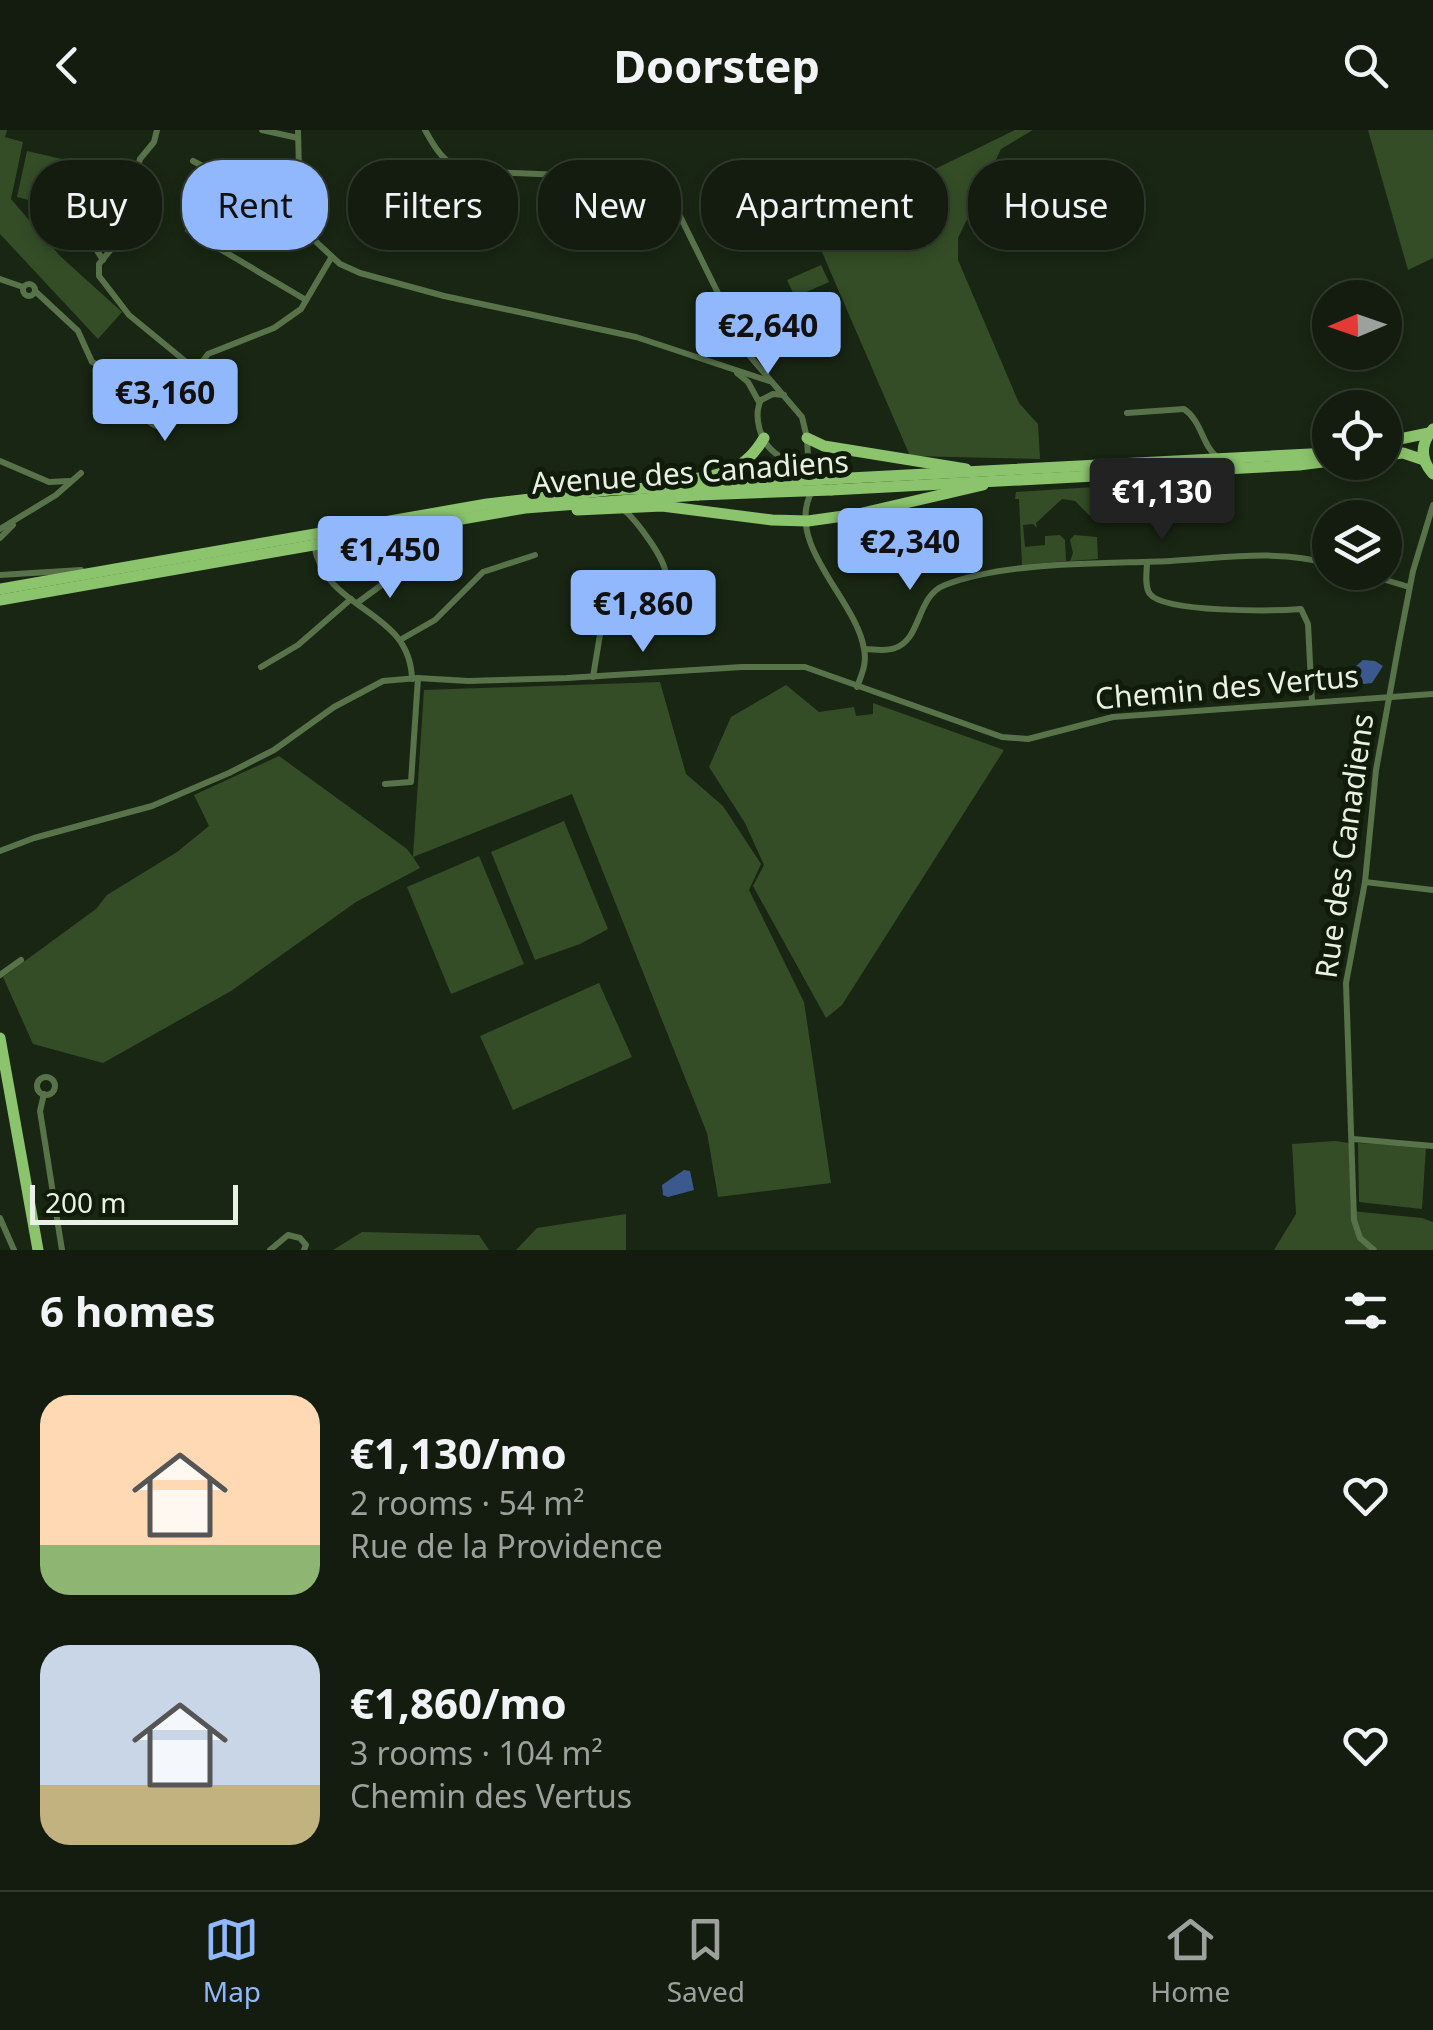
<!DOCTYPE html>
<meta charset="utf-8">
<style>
:root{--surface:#131c0e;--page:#20291c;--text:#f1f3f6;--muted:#9da19e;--line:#323a2e;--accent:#91b8fd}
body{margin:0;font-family:"Noto Sans",sans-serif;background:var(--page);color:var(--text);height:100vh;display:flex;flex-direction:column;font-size:38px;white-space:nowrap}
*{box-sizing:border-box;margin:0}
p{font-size:32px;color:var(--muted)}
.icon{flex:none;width:55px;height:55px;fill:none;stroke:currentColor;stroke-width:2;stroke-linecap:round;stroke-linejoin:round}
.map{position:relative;height:1120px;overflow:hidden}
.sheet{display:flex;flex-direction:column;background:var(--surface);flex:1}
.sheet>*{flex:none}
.hud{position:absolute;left:30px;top:30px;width:1375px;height:90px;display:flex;gap:20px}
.needle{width:65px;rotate:268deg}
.fabs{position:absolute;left:1312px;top:150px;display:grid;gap:20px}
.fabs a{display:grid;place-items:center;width:90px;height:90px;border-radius:50%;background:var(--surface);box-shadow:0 5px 15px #0003,0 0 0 2px var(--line);font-size:50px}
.scale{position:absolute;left:30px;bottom:25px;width:208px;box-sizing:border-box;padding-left:10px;border:5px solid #e9f1e4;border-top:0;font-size:28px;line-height:35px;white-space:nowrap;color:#e9f1e4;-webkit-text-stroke:8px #101c09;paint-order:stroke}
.price{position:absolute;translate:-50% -85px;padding:0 22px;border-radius:10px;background:var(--accent);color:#111;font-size:32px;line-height:65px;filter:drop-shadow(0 2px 5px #0008)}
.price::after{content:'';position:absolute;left:50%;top:60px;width:30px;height:22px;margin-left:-15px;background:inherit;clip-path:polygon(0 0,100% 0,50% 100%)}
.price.on{background:#222;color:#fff}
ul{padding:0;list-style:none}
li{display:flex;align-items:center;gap:30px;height:250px;padding:0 40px}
li span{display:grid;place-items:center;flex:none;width:280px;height:200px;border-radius:30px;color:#555}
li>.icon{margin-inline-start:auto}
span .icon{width:120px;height:120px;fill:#fffc;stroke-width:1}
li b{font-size:42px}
h2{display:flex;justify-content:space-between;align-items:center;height:120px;padding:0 40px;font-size:42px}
.pill{padding:0 35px;border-radius:40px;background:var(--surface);box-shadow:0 5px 15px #0003,0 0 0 2px var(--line);font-size:35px;line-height:90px}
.pill.on{background:var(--accent);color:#111}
header{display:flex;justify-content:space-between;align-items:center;height:130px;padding:0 40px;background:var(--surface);font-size:45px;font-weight:700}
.tab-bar{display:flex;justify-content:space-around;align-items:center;height:140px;border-top:2px solid var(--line);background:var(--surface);font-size:28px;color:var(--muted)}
.tab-bar a{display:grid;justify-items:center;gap:5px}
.tab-bar .on{color:var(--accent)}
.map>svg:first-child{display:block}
</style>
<header><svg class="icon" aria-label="back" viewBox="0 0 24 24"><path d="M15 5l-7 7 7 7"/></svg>Doorstep<svg class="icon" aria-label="search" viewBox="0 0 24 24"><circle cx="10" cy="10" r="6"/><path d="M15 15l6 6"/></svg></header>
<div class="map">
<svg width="1433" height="1120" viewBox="0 0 1433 1120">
<rect width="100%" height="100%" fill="#192613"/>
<g fill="#344d27">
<polygon points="0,0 7,0 5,7 23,12 11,69 60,126 122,182 98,209 0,104"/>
<polygon points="1015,0 1033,0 1001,19 958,108 958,130 1019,273 1038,294 1040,329 910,326 812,99"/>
<polygon points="1368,0 1433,0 1433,128 1408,140"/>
<polygon points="27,21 62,29 52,76 17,67"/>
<polygon points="821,135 829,152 795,167 787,150"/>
<polygon points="1094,357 1095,385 1090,386 1075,371 1062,369 1036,393 1037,398 1033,394 1023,395 1025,417 1045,415 1045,406 1060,405 1065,410 1066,431 1022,435 1019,369 1015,369 1016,362"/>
<polygon points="1074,405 1097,407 1098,429 1070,431 1073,423 1070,410"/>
<polygon points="660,552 686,644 723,676 761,734 749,760 804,872 831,1053 718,1067 707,1003 572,664 413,727 420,738 356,772 231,861 103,933 33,914 3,847 96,779 107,765 177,722 209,696 194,665 279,626 407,719 413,727 424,560"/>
<polygon points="786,555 819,582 854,577 856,586 873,584 873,573 1004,620 842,875 826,888 753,756 764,735 745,693 709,637 731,587"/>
<polygon points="564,691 608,799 580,814 535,830 491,722"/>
<polygon points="479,726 524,834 451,864 407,757"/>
<polygon points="599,853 632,927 513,980 480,906"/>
<polygon points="1335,1011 1349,1013 1351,1081 1422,1088 1433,1092 1433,1120 1274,1120 1296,1084 1292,1014"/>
<polygon points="1358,1013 1426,1017 1422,1079 1359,1072"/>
<polygon points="626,1084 626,1120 516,1120 537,1098"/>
<polygon points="362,1102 479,1105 489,1120 333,1120"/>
</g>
<g fill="#3c598e">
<polygon points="1363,530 1375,531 1383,536 1372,553 1364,554 1352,547 1356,536"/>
<polygon points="684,1040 690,1041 694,1060 668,1067 663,1065 662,1055"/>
</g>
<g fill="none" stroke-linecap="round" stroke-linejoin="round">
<g stroke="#58724a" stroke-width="6">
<polyline points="157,0 154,12 140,29 129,65 140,71 132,94 99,134 99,146 129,185 196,240"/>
<polyline points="262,0 298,8"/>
<polyline points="298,0 300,80 313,109 340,134 360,143 444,166 636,207 769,251"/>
<path d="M425,0C436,20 444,33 465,41L636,48L653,55L673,72L748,224L802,287L807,308L810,365C787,417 857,471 864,519C867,533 862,544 857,557"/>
<polyline points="193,31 278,76 285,70 298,68"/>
<polyline points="188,100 306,170"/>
<polyline points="103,130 94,116 106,99 119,90 129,65"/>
<polyline points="0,149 23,157"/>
<circle cx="29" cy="160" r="6"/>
<polyline points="35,161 78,201 92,232 144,253 157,270"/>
<polyline points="737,243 748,252 759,272"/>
<path d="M784,265L773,264L761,270C753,286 760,312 775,323C782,329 790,329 797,335L801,352"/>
<circle cx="159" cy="283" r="13"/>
<polyline points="170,275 208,224 274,198 301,179 331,128"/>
<path d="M1127,283L1184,279C1202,291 1202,316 1218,328"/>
<polyline points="0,331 49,352 69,351"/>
<polyline points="0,399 56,365 81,343"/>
<polyline points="0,408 13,395"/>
<path d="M314,415C326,483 410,478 412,549"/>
<path d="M1147,432C1147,440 1144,457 1150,464C1164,483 1276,481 1301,479L1308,494L1312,572"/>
<polyline points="1359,442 1409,457"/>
<polyline points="0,445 81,440"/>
<circle cx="609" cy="477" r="11"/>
<path d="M619,472L653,466C660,461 666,455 666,447C667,430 636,390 623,379"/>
<polyline points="357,473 402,440"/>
<polyline points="400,510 435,490 483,442 535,425"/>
<path d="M865,519C874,519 885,522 895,518C922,509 916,466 945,455C1007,431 1104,434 1171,431C1223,428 1280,419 1330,434"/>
<polyline points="261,537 298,515 351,469"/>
<polyline points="593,547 603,486"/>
<polyline points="385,654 411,652 418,548"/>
<polyline points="0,721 34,708 152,676 229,643 274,620 334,577 383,551 418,548 468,551 567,548 742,537 805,537 1002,607 1028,609 1113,587 1433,564"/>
<polyline points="1365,752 1433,760"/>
<polyline points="0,845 21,830"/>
<circle cx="46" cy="956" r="9"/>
<polyline points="44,964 40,981 62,1120"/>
<polyline points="1353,1009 1433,1016"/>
<polyline points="0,1088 14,1120"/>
<polyline points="270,1120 288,1105 300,1108 306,1115 304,1120"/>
<polyline points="1374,1120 1360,1108 1354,1090 1346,853 1365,752 1376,640 1399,513 1413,441 1433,375"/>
</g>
<g stroke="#8cc46d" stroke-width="11">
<path d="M1433,299C1420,314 1420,329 1433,344"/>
<polyline points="807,308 824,316 966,339"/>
<polyline points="1385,312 1429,303"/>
<polyline points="1385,325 1403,323 1424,330"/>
<polyline points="830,349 1330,323"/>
<path d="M684,350C721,345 744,342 764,308"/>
<polyline points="831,360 1299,335 1330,331"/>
<polyline points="577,380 662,376 772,390 808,391 858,384 983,355"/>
<polyline points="0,459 487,374 609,360 732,354"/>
<polyline points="0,470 525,378 698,365"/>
<polyline points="0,908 38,1120"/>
</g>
<g stroke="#8cc46d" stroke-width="11">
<polyline points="732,354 830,349"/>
<polyline points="698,365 831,360"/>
</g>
</g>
<g text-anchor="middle" stroke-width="10" stroke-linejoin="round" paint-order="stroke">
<g font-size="30" fill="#e9f1e4" stroke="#101c09">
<text transform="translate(690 343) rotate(-4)" y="10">Avenue des Canadiens</text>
<text transform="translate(1227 558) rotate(-5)" y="10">Chemin des Vertus</text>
<text transform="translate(1345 716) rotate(-82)" y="10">Rue des Canadiens</text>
</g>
</g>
</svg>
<div class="fabs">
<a><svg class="needle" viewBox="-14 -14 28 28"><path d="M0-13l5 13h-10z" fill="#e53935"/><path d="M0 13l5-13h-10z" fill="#9da19e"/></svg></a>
<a><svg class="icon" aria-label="locate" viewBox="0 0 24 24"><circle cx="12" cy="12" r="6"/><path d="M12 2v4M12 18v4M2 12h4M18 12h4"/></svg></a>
<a><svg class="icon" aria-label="layers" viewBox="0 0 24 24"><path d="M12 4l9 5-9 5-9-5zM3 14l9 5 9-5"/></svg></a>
</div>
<div class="scale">200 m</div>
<b class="price" style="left:768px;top:247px">€2,640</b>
<b class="price" style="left:165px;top:314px">€3,160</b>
<b class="price on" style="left:1162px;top:413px">€1,130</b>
<b class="price" style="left:910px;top:463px">€2,340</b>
<b class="price" style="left:390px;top:471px">€1,450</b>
<b class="price" style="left:643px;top:525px">€1,860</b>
<div class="hud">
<a class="pill">Buy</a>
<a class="pill on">Rent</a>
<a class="pill">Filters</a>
<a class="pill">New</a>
<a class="pill">Apartment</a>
<a class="pill">House</a>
</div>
</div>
<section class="sheet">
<h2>6 homes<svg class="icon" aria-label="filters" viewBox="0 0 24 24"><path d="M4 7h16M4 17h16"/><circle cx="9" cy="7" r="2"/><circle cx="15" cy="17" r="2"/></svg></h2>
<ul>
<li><span style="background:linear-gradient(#ffd9b3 75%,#8fb573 0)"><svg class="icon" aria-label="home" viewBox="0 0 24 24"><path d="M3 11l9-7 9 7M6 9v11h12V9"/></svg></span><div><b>€1,130/mo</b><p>2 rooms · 54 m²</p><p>Rue de la Providence</p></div><svg class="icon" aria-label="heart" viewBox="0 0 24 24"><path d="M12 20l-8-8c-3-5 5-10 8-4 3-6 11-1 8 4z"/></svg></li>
<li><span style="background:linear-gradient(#c9d6e8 70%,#c2b280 0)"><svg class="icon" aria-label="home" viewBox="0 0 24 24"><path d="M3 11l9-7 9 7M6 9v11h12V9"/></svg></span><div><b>€1,860/mo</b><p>3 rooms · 104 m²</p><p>Chemin des Vertus</p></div><svg class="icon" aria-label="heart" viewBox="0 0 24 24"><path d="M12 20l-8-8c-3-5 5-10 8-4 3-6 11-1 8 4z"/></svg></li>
</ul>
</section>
<nav class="tab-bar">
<a class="on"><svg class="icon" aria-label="map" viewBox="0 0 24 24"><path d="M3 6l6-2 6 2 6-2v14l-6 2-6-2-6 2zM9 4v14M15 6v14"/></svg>Map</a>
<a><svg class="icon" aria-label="saved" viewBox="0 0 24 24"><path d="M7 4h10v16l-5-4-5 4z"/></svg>Saved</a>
<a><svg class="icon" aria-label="home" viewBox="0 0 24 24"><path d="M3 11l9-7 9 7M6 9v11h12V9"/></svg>Home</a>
</nav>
